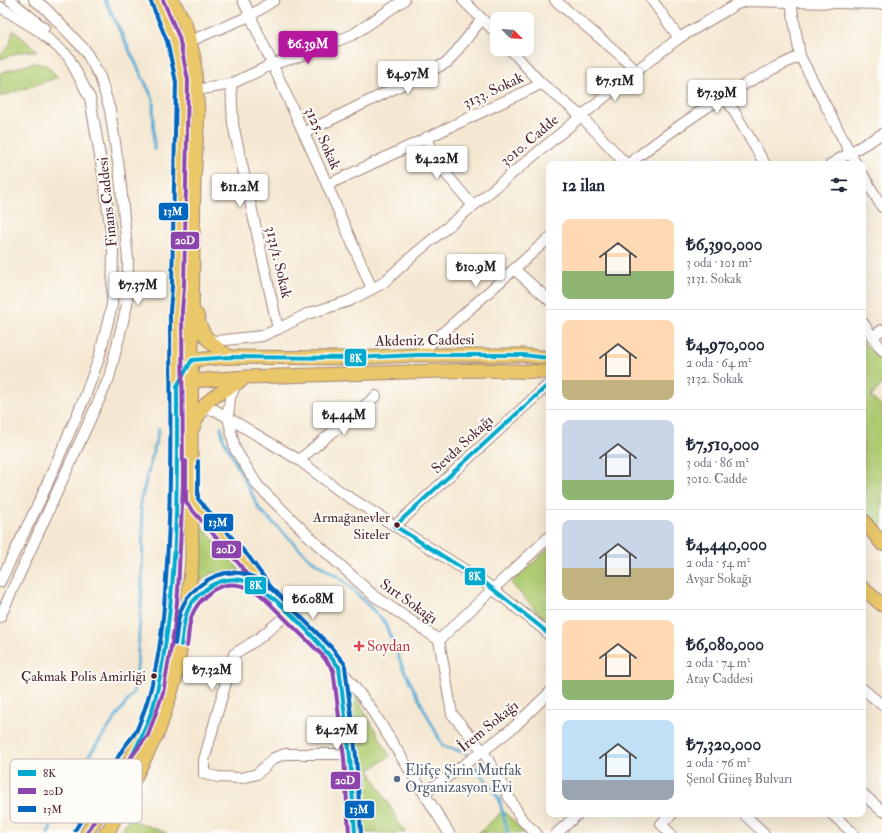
<!DOCTYPE html>
<html lang="tr">
<meta charset="utf-8">
<style>
:root{--surface:#fff;--page:#f2f2f3;--text:#1f2937;--muted:#747a83;--line:#e0e1e3;--accent:#b5179e}
body{margin:0;font-family:"IM FELL Double Pica",serif;background:var(--page);color:var(--text);height:100vh;display:flex;flex-direction:column;font-size:15px;white-space:nowrap}
*{box-sizing:border-box;margin:0}
p{font-size:13px;color:var(--muted)}
.icon{flex:none;width:22px;height:22px;fill:none;stroke:currentColor;stroke-width:2;stroke-linecap:round;stroke-linejoin:round}
.map{position:relative;flex:1;overflow:hidden}
.panel{position:absolute;left:546px;top:161px;width:320px;height:656px;display:flex;flex-direction:column;background:var(--surface);border-radius:8px;box-shadow:0 4px 16px #0002}
.panel>*{flex:none}
.needle{width:26px;rotate:114deg}
.controls{position:absolute;left:490px;top:12px;display:grid;gap:8px}
.controls a{display:grid;place-items:center;width:44px;height:44px;border-radius:8px;background:var(--surface);box-shadow:0 4px 16px #0002;font-size:20px}
.price{position:absolute;translate:-50% -34px;padding:0 9px;border-radius:4px;background:#fff;color:#222;font-size:13px;line-height:26px;filter:drop-shadow(0 1px 2px #0008)}
.price::after{content:'';position:absolute;left:50%;top:24px;width:12px;height:9px;margin-left:-6px;background:inherit;clip-path:polygon(0 0,100% 0,50% 100%)}
.price.current{background:var(--accent);color:#fff}
ul{padding:0;list-style:none}
li{display:flex;align-items:center;gap:12px;height:100px;padding:0 16px}
li+li{border-top:1px solid var(--line)}
li span{display:grid;place-items:center;flex:none;width:112px;height:80px;border-radius:8px;color:#555}
li>.icon{margin-inline-start:auto}
span .icon{width:48px;height:48px;fill:#fffc;stroke-width:1}
li b{font-size:17px}
h2{display:flex;justify-content:space-between;align-items:center;height:48px;padding:0 16px;font-size:17px}
.map>svg:first-child{display:block}
</style>
<div class="map">
<svg width="882" height="833" viewBox="0 0 882 833">
<rect width="100%" height="100%" fill="#fdfcf7"/>
<filter id="ink" filterUnits="userSpaceOnUse"><feTurbulence type="fractalNoise" baseFrequency=".025" numOctaves="2"/><feDisplacementMap in="SourceGraphic" scale="8" xChannelSelector="R" yChannelSelector="G"/><feConvolveMatrix kernelMatrix="1 2 1 2 8 2 1 2 1" color-interpolation-filters="sRGB"/></filter>
<filter id="wash" filterUnits="userSpaceOnUse"><feTurbulence type="fractalNoise" baseFrequency=".012" numOctaves="4" result="noise"/><feDisplacementMap in="SourceGraphic" scale="16" xChannelSelector="R" yChannelSelector="G"/><feGaussianBlur stdDeviation="0.9" result="paint"/><feColorMatrix in="noise" values="0 0 0 0 0 0 0 0 0 0 0 0 0 0 0 0 0 1.4 0 .05"/><feComposite in="paint" operator="in"/></filter>
<g filter="url(#wash)">
<rect width="100%" height="100%" fill="#f5e8d2"/>
<g fill="#b1cd73" stroke="#7e764f">
<polygon points="13,30 38,51 21,52 0,59 0,55 10,45"/>
<polygon points="33,63 46,65 58,77 0,97 0,73"/>
<polygon points="863,341 869,349 882,359 882,384 871,397 882,406 882,530 863,509"/>
<polygon points="199,522 203,528 240,570 210,574 199,583"/>
<polygon points="549,548 549,625 511,583"/>
<polygon points="357,698 390,756 369,770 405,833 365,833 351,702"/>
<polygon points="503,811 526,833 477,833 481,831"/>
<polygon points="129,819 167,833 119,833"/>
</g>
<g fill="none" stroke-linecap="round" stroke-linejoin="round">
<g stroke="#5badd6" stroke-width="3">
<polyline points="105,0 153,99 154,150"/>
<polyline points="221,427 223,438 260,510 310,559 343,580 384,621 403,668 443,746 466,753"/>
<polyline points="476,767 499,799 508,833"/>
<polyline points="48,833 68,790 83,764 133,693 136,683 142,586 143,525 140,504 159,429"/>
</g>
</g>
</g>
<g filter="url(#ink)">
<g fill="none" stroke-linecap="round" stroke-linejoin="round">
<defs>
<g id="minor">
<polyline points="10,0 44,28"/>
<polyline points="243,0 322,173 372,289"/>
<polyline points="463,0 497,34"/>
<polyline points="555,0 620,55 636,71"/>
<polyline points="652,0 679,38"/>
<polyline points="791,2 800,56 856,164"/>
<polyline points="190,41 250,16 274,0"/>
<polyline points="510,49 540,82 581,116 626,164"/>
<polyline points="231,84 233,124 278,329"/>
<polyline points="197,90 231,84 273,64 298,57 354,34 404,0"/>
<polyline points="725,96 765,164"/>
<polyline points="304,133 448,62 482,19"/>
<polyline points="427,137 435,158 447,175 473,206"/>
<path d="M629,164C644,151 661,139 678,127C716,100 757,75 800,56"/>
<polyline points="831,164 882,134"/>
<polyline points="863,175 882,207"/>
<polyline points="327,185 541,84"/>
<polyline points="514,269 549,300"/>
<polyline points="863,323 882,350"/>
<polyline points="872,337 882,330"/>
<polyline points="206,338 216,341 262,336 278,329 307,314 349,301 383,283 416,253 641,67 679,38 737,4 747,1 882,4"/>
<polyline points="418,355 549,238"/>
<polyline points="236,384 230,398 228,417 235,449 258,486 316,543 373,595 439,640 452,714 483,751 522,820 536,833"/>
<polyline points="198,415 207,410 215,410 299,460 341,492 484,582 542,628 549,635"/>
<polyline points="299,460 376,396"/>
<polyline points="395,526 549,384"/>
<polyline points="0,582 41,498 84,399 99,358 112,305 113,247 103,174 90,98 68,56 39,31 0,7"/>
<polyline points="289,613 258,639 234,654 204,760 204,774 218,777 241,778 257,774 274,758 285,754 350,754"/>
<polyline points="0,617 109,378 127,305 128,260 120,176 110,110 100,77 85,50 44,7 34,0"/>
<polyline points="439,640 493,589 549,537"/>
<polyline points="339,667 370,707 449,833"/>
<polyline points="863,689 882,705"/>
<polyline points="425,793 483,751 514,727 549,693"/>
<polyline points="863,794 882,811"/>
<polyline points="744,814 764,833"/>
<polyline points="832,814 853,833"/>
<polyline points="557,833 578,814"/>
<polyline points="670,833 661,824 672,814"/>
</g>
<g id="major">
<path d="M197,315C201,336 212,346 230,357"/>
<polyline points="188,368 192,360 230,357 352,358 418,355 523,355 549,358"/>
<polyline points="187,375 192,381 247,377 407,372 480,370 549,372"/>
<path d="M194,426C203,398 218,394 241,381"/>
<polyline points="192,501 245,561 266,591 327,651 339,667 350,757 355,833"/>
<polyline points="863,520 882,544"/>
<polyline points="863,588 882,605"/>
<polyline points="187,610 202,591 219,581 233,578 243,580 264,590"/>
<polyline points="87,833 124,773 143,732 157,692 168,629 172,592 177,483 176,311 178,287 182,81 173,39 157,0"/>
<polyline points="106,833 110,828 159,730 175,680 187,610 192,561 191,438 193,241 194,181 198,112 194,58 185,23 172,0"/>
</g>
</defs>
<use href="#minor" stroke="#a0847e" stroke-width="12"/>
<use href="#major" stroke="#a0847e" stroke-width="15"/>
<use href="#minor" stroke="#fff" stroke-width="10"/>
<use href="#major" stroke="#eac769" stroke-width="13"/>
<defs>
<g id="bus-1">
<polyline points="177,386 192,360 230,357 352,358 418,355 523,355 549,358"/>
<polyline points="395,526 549,384"/>
<polyline points="395,526 484,582 542,628 549,635"/>
<path d="M181,645C183,634 183,623 187,612C190,603 198,595 206,589C217,580 232,577 246,581C272,589 321,645 339,667"/>
<polyline points="339,667 350,757 355,833"/>
<path d="M87,833C111,794 137,754 152,710C160,685 163,659 167,633C178,551 177,469 177,386"/>
</g>
<g id="bus-2">
<polyline points="186,461 186,501 187,504 240,565 261,595 322,655 334,671"/>
<path d="M187,646C189,635 188,623 193,613C196,606 202,599 208,594C230,576 252,586 271,603"/>
<polyline points="333,668 344,758 349,833"/>
<polyline points="87,833 132,756 148,735 163,693 174,630 178,592 183,483 182,311 184,287 188,80 179,37 163,0"/>
</g>
<g id="bus-3">
<polyline points="198,461 198,499 249,557 271,587 331,647 344,663"/>
<path d="M175,644C177,633 177,621 181,610C184,601 192,592 199,586C227,563 255,572 279,595"/>
<polyline points="345,666 356,756 361,833"/>
<path d="M75,830C92,805 106,778 121,752C126,743 135,736 138,727C162,669 165,605 168,543C172,466 170,389 170,311L172,287L176,82L167,41L151,2"/>
</g>
</defs>
<use href="#bus-1" stroke="#fdfcf7" stroke-width="7"/>
<use href="#bus-2" stroke="#fdfcf7" stroke-width="7"/>
<use href="#bus-3" stroke="#fdfcf7" stroke-width="7"/>
<use href="#bus-1" stroke="#00a9ce" stroke-width="4"/>
<use href="#bus-2" stroke="#8e44ad" stroke-width="4"/>
<use href="#bus-3" stroke="#0065bd" stroke-width="4"/>
</g>
</g>
<g fill="#4a1f2b" stroke="#fdfcf7" stroke-width="1.5">
<circle cx="397" cy="525" r="3.5"/>
<circle cx="154" cy="676" r="3.5"/>
</g>
<path fill="#e0444e" stroke="#fdfcf7" stroke-width="1.5" d="M357 640h4v4h4v4h-4v4h-4v-4h-4v-4h4z"/>
<circle fill="#5c6f8a" stroke="#fdfcf7" stroke-width="1.5" cx="397" cy="779" r="4"/>
<g text-anchor="middle" stroke-width="4" stroke-linejoin="round" paint-order="stroke">
<g font-size="14" fill="#4a1f2b" stroke="#fdfcf7" text-anchor="end">
<text x="390" y="522">Armağanevler<tspan x="390" dy="17">Siteler</tspan></text>
<text x="146" y="681">Çakmak Polis Amirliği</text>
</g>
<g font-size="15" fill="#4a1f2b" stroke="#fdfcf7">
<text transform="translate(493 90) rotate(-25)" y="5">3133. Sokak</text>
<text transform="translate(323 138) rotate(66)" y="5">3125. Sokak</text>
<text transform="translate(529 140) rotate(-40)" y="5">3010. Cadde</text>
<text transform="translate(107 202) rotate(-96)" y="5">Finans Caddesi</text>
<text transform="translate(279 262) rotate(77)" y="5">3131/1. Sokak</text>
<text transform="translate(425 340) rotate(-1)" y="5">Akdeniz Caddesi</text>
<text transform="translate(462 444) rotate(-43)" y="5">Sevda Sokağı</text>
<text transform="translate(409 601) rotate(35)" y="5">Sırt Sokağı</text>
<text transform="translate(488 726) rotate(-39)" y="5">İrem Sokağı</text>
</g>
<g font-size="15" fill="#be3a42" stroke="#fdfcf7" text-anchor="start">
<text x="367" y="651">Soydan</text>
</g>
<g font-size="15" fill="#4e5e75" stroke="#fdfcf7" text-anchor="start">
<text x="405" y="775">Elifçe Şirin Mutfak<tspan x="405" dy="17">Organizasyon Evi</tspan></text>
</g>
</g>
<rect x="10" y="759" width="132" height="64" rx="6" fill="#fdfcf7" stroke="#c7baba" stroke-width="1"/>
<rect x="18" y="770" width="18" height="6" fill="#00a9ce"/>
<rect x="18" y="788" width="18" height="6" fill="#8e44ad"/>
<rect x="18" y="806" width="18" height="6" fill="#0065bd"/>
<g font-size="11" fill="#4a1f2b">
<text x="43" y="777">8K</text>
<text x="43" y="795">20D</text>
<text x="43" y="813">13M</text>
</g>
<g stroke="#fdfcf7" stroke-width="1.5">
<rect x="158" y="202" width="31" height="19" rx="4" fill="#0065bd"/>
<rect x="170" y="231" width="30" height="19" rx="4" fill="#8e44ad"/>
<rect x="344" y="348" width="23" height="19" rx="4" fill="#00a9ce"/>
<rect x="203" y="513" width="31" height="19" rx="4" fill="#0065bd"/>
<rect x="211" y="540" width="31" height="19" rx="4" fill="#8e44ad"/>
<rect x="464" y="567" width="22" height="19" rx="4" fill="#00a9ce"/>
<rect x="244" y="576" width="23" height="19" rx="4" fill="#00a9ce"/>
<rect x="330" y="771" width="31" height="19" rx="4" fill="#8e44ad"/>
<rect x="344" y="800" width="31" height="19" rx="4" fill="#0065bd"/>
</g>
<g font-size="11" text-anchor="middle" font-weight="bold" fill="#fff">
<text x="173" y="215">13M</text>
<text x="185" y="244">20D</text>
<text x="356" y="362">8K</text>
<text x="218" y="526">13M</text>
<text x="226" y="553">20D</text>
<text x="475" y="580">8K</text>
<text x="256" y="589">8K</text>
<text x="345" y="784">20D</text>
<text x="359" y="813">13M</text>
</g>
</svg>
<div class="controls">
<a><svg class="needle" viewBox="-14 -14 28 28"><path d="M0-13l5 13h-10z" fill="#e53935"/><path d="M0 13l5-13h-10z" fill="#747a83"/></svg></a>
</div>
<b class="price current" style="left:308px;top:65px">₺6.39M</b>
<b class="price" style="left:408px;top:95px">₺4.97M</b>
<b class="price" style="left:615px;top:102px">₺7.51M</b>
<b class="price" style="left:717px;top:114px">₺7.39M</b>
<b class="price" style="left:437px;top:180px">₺4.22M</b>
<b class="price" style="left:240px;top:208px">₺11.2M</b>
<b class="price" style="left:476px;top:288px">₺10.9M</b>
<b class="price" style="left:138px;top:306px">₺7.37M</b>
<b class="price" style="left:344px;top:436px">₺4.44M</b>
<b class="price" style="left:313px;top:620px">₺6.08M</b>
<b class="price" style="left:212px;top:691px">₺7.32M</b>
<b class="price" style="left:337px;top:751px">₺4.27M</b>
<section class="panel">
<h2>12 ilan<svg class="icon" aria-label="filters" viewBox="0 0 24 24"><path d="M4 7h16M4 17h16"/><circle cx="9" cy="7" r="2"/><circle cx="15" cy="17" r="2"/></svg></h2>
<ul>
<li><span style="background:linear-gradient(#ffd9b3 65%,#8fb573 0)"><svg class="icon" aria-label="home" viewBox="0 0 24 24"><path d="M3 11l9-7 9 7M6 9v11h12V9"/></svg></span><div><b>₺6,390,000</b><p>3 oda · 101 m²</p><p>3131. Sokak</p></div></li>
<li><span style="background:linear-gradient(#ffd9b3 75%,#c2b280 0)"><svg class="icon" aria-label="home" viewBox="0 0 24 24"><path d="M3 11l9-7 9 7M6 9v11h12V9"/></svg></span><div><b>₺4,970,000</b><p>2 oda · 64 m²</p><p>3132. Sokak</p></div></li>
<li><span style="background:linear-gradient(#c9d6e8 75%,#8fb573 0)"><svg class="icon" aria-label="home" viewBox="0 0 24 24"><path d="M3 11l9-7 9 7M6 9v11h12V9"/></svg></span><div><b>₺7,510,000</b><p>3 oda · 86 m²</p><p>3010. Cadde</p></div></li>
<li><span style="background:linear-gradient(#c9d6e8 60%,#c2b280 0)"><svg class="icon" aria-label="home" viewBox="0 0 24 24"><path d="M3 11l9-7 9 7M6 9v11h12V9"/></svg></span><div><b>₺4,440,000</b><p>2 oda · 54 m²</p><p>Avşar Sokağı</p></div></li>
<li><span style="background:linear-gradient(#ffd9b3 75%,#8fb573 0)"><svg class="icon" aria-label="home" viewBox="0 0 24 24"><path d="M3 11l9-7 9 7M6 9v11h12V9"/></svg></span><div><b>₺6,080,000</b><p>2 oda · 74 m²</p><p>Atay Caddesi</p></div></li>
<li><span style="background:linear-gradient(#bfe0f5 75%,#9aa5b1 0)"><svg class="icon" aria-label="home" viewBox="0 0 24 24"><path d="M3 11l9-7 9 7M6 9v11h12V9"/></svg></span><div><b>₺7,320,000</b><p>2 oda · 76 m²</p><p>Şenol Güneş Bulvarı</p></div></li>
</ul>
</section>
</div>
